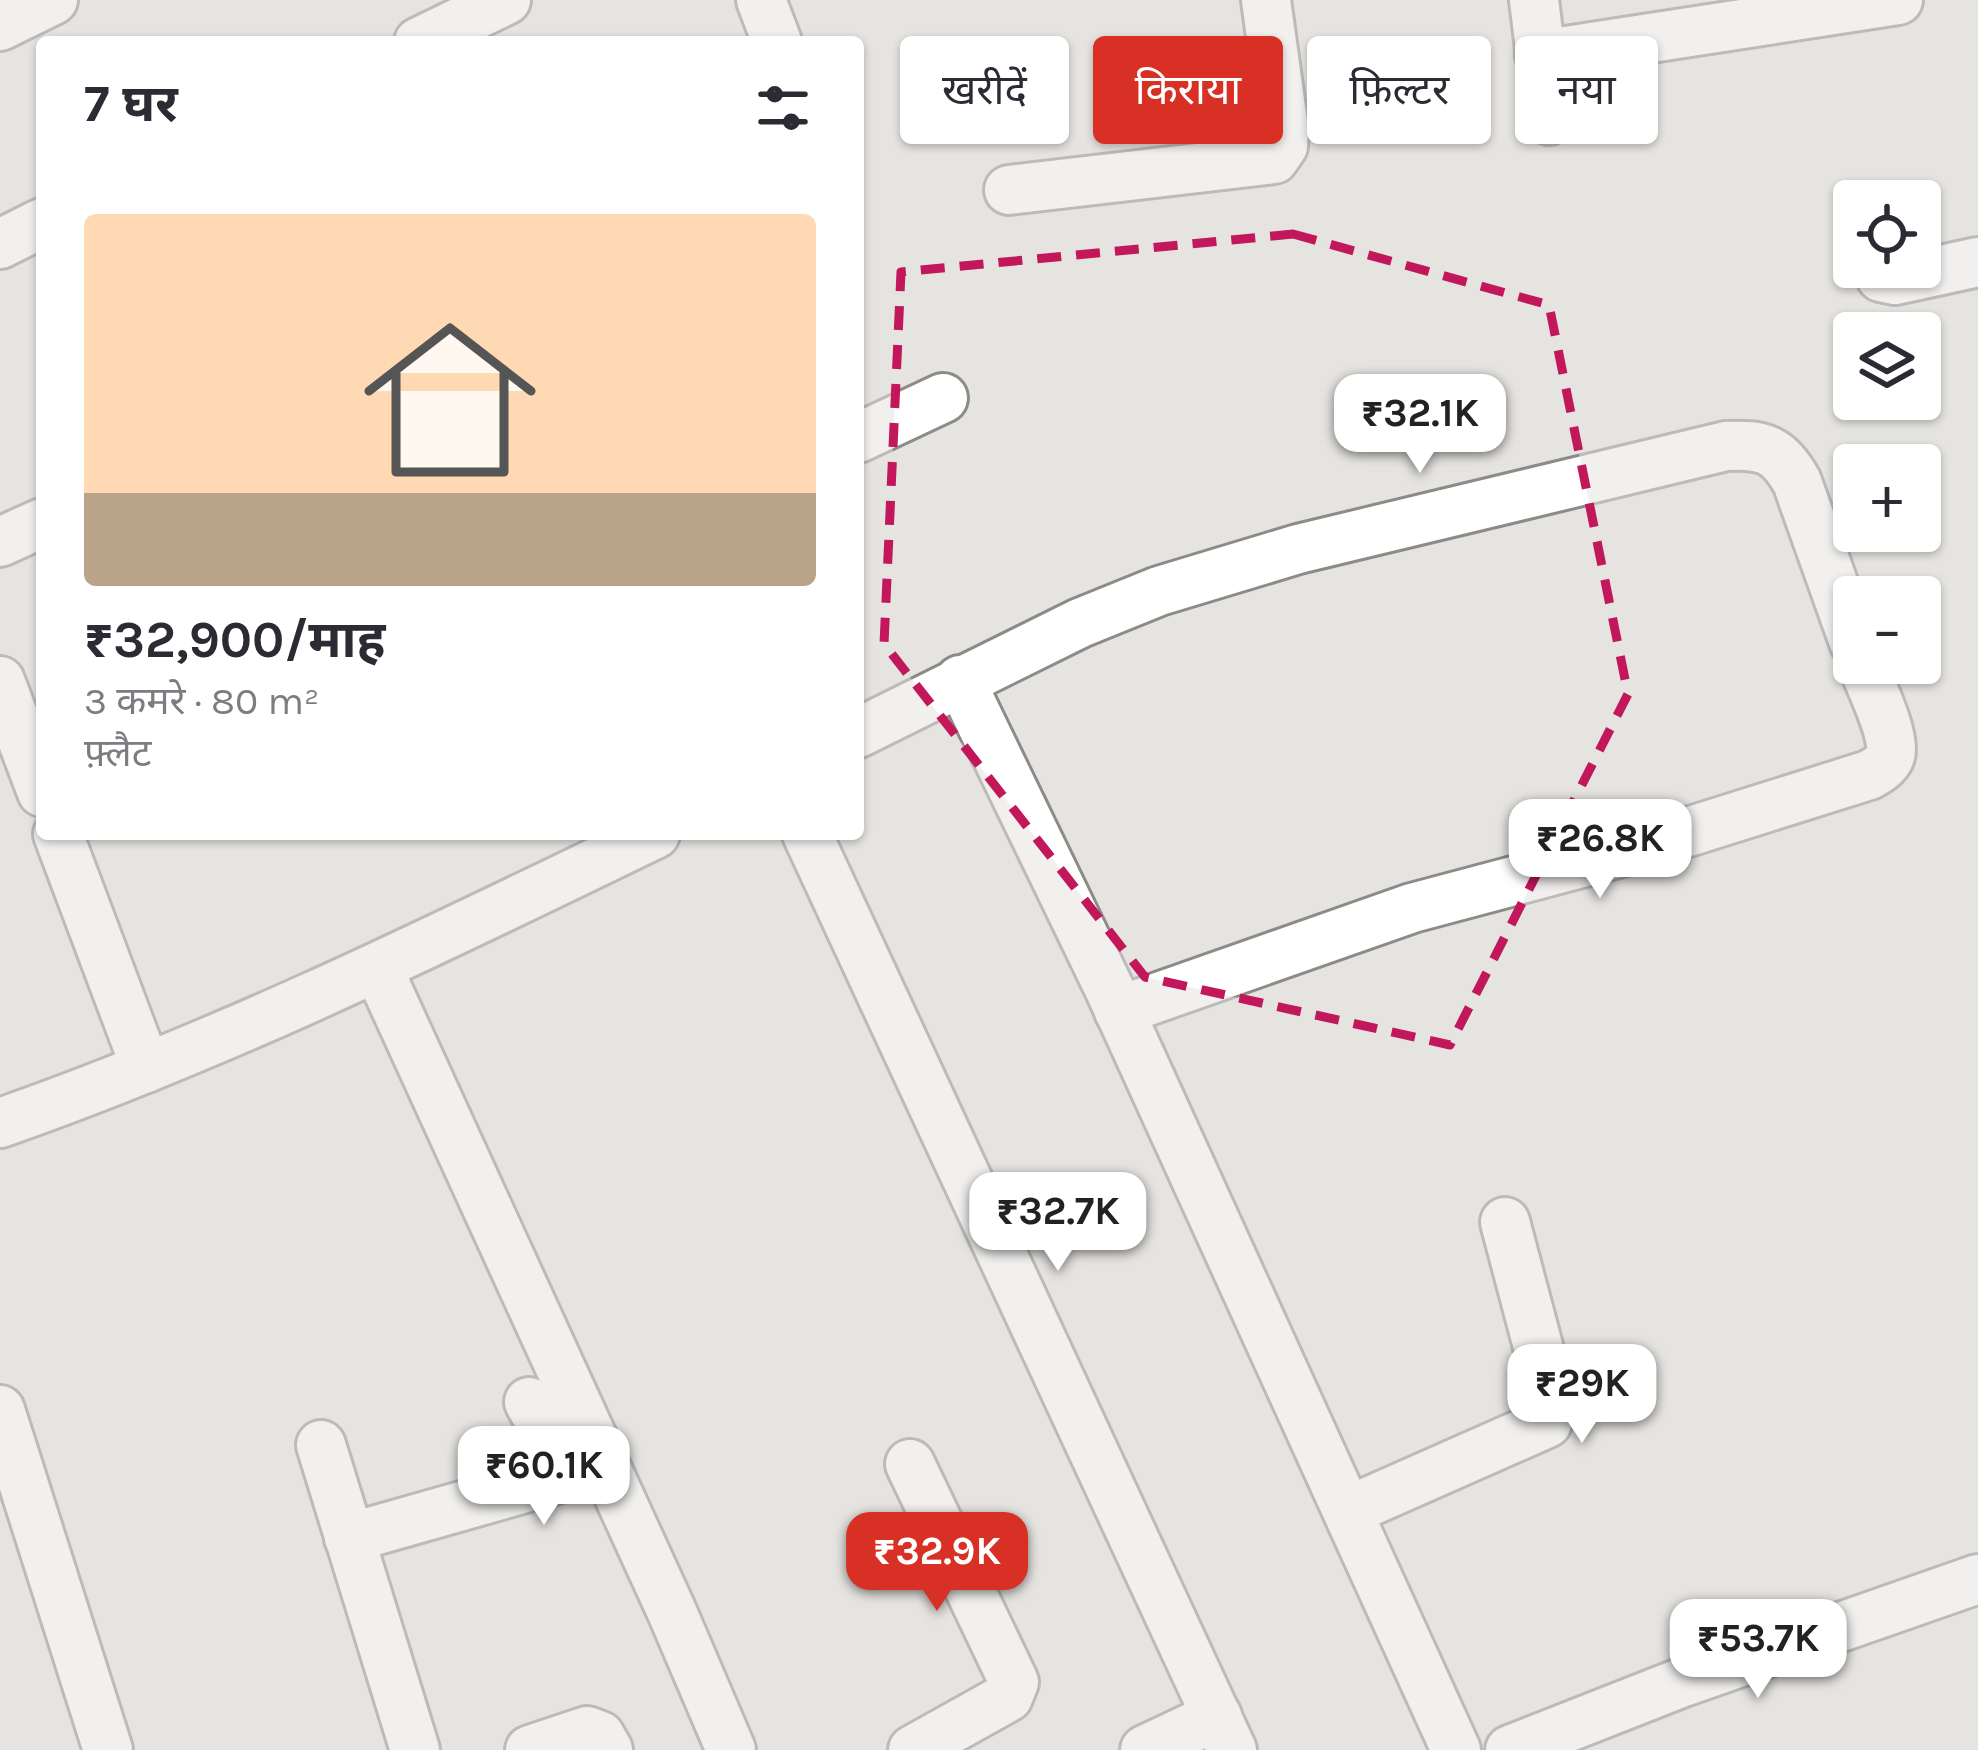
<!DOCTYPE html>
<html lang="hi">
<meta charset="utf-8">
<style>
:root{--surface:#fff;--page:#f2f2f3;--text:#2b2b33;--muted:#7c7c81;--accent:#d93025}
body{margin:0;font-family:Karla,"Noto Sans Devanagari",sans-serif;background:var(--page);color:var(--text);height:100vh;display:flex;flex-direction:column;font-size:45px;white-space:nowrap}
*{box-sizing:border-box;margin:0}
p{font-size:39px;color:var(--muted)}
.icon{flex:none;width:66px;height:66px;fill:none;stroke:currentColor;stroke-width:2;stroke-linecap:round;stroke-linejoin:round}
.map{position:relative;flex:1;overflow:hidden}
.drawer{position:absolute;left:36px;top:36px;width:828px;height:804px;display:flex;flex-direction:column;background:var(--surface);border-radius:12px;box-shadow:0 3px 9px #0004}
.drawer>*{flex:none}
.guide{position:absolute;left:900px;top:36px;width:897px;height:108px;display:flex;gap:24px}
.tools{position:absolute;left:1833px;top:180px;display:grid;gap:24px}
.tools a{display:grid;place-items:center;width:108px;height:108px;border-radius:12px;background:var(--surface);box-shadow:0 3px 9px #0004;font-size:60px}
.price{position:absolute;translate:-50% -102px;padding:0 27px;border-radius:24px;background:#fff;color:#222;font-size:39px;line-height:78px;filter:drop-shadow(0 3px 6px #0008)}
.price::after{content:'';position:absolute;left:50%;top:72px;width:36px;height:27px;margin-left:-18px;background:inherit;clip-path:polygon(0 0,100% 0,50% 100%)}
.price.active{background:var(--accent);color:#fff}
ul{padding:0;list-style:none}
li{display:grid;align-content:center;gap:24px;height:636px;padding:0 48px}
li span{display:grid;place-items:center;height:372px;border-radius:12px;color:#555}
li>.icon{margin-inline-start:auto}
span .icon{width:216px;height:216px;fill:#fffc;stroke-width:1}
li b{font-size:51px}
h2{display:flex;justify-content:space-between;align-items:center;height:144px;padding:0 48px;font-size:51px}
.pill{padding:0 42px;border-radius:12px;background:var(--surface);box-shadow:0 3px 9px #0004;font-size:42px;line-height:108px}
.pill.active{background:var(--accent);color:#fff}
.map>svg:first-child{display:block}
</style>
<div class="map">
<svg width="1978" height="1750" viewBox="0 0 1978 1750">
<rect width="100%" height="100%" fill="#e6e4e1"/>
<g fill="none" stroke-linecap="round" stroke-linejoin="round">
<defs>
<g id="minor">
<polyline points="761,0 777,42"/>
<polyline points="1534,0 1549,120"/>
<polyline points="0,26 53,0"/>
<polyline points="419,42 506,0"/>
<polyline points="1540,55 1898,0"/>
<polyline points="1009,190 1274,159 1283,146 1284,130 1266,0"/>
<polyline points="0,244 42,223"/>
<polyline points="1878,267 1881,277 1895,280 1978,262"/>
<polyline points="858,438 943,398"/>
<polyline points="0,542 42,523"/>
<polyline points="960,680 1110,990 1456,1750"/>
<polyline points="0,681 42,792"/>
<path d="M858,733L1080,623L1159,591L1298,549L1726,446C1763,444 1779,449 1797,482L1854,642"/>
<polyline points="58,834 146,1068"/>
<polyline points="807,834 1232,1750"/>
<polyline points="378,969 672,1612 731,1750"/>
<path d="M1119,1011L1412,908L1637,848L1869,775C1877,771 1887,765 1890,756C1897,738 1869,682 1862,663"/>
<path d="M0,1123C226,1044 440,938 655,834"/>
<polyline points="0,1410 108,1750"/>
<polyline points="321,1445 415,1750"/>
<polyline points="910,1464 1014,1682 1008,1697 913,1750"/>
<polyline points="1348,1511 1547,1423 1551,1411 1549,1388 1505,1222"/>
<polyline points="349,1538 560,1478 563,1464 529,1402"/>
<polyline points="530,1750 587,1731 600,1736 608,1750"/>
<polyline points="1145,1750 1217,1716"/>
<polyline points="1510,1750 1683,1682 1978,1579"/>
</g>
</defs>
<use href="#minor" stroke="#8d8b88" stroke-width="54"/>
<use href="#minor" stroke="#fff" stroke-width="48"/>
</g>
<path d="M0 0H1978V1750H0ZM1293,234L1549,305L1628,694L1450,1045L1145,977L884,644L901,272Z" fill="#e6e4e1" fill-opacity=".55" fill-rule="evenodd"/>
<path fill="none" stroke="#c2185b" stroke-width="9" stroke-dasharray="24 15" stroke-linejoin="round" d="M1293,234L1549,305L1628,694L1450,1045L1145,977L884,644L901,272Z"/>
</svg>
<div class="tools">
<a><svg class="icon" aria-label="locate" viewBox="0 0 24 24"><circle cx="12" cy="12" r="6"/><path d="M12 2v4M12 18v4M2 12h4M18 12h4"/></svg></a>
<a><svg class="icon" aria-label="layers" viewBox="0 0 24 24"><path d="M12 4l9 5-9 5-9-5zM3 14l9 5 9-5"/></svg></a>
<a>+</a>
<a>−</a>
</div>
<b class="price" style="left:1420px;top:476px">₹32.1K</b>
<b class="price" style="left:1600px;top:901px">₹26.8K</b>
<b class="price" style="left:1058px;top:1274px">₹32.7K</b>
<b class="price" style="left:1582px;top:1446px">₹29K</b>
<b class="price" style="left:544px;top:1528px">₹60.1K</b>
<b class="price active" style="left:937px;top:1614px">₹32.9K</b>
<b class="price" style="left:1758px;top:1701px">₹53.7K</b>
<div class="guide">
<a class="pill">खरीदें</a>
<a class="pill active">किराया</a>
<a class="pill">फ़िल्टर</a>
<a class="pill">नया</a>
</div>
<section class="drawer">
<h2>7 घर<svg class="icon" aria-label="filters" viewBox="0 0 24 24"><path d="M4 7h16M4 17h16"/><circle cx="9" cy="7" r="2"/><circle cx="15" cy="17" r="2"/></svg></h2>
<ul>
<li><span style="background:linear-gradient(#ffd9b3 75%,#b9a48a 0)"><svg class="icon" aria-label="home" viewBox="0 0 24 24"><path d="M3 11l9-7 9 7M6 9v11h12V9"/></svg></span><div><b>₹32,900/माह</b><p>3 कमरे · 80 m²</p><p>फ़्लैट</p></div></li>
</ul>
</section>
</div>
